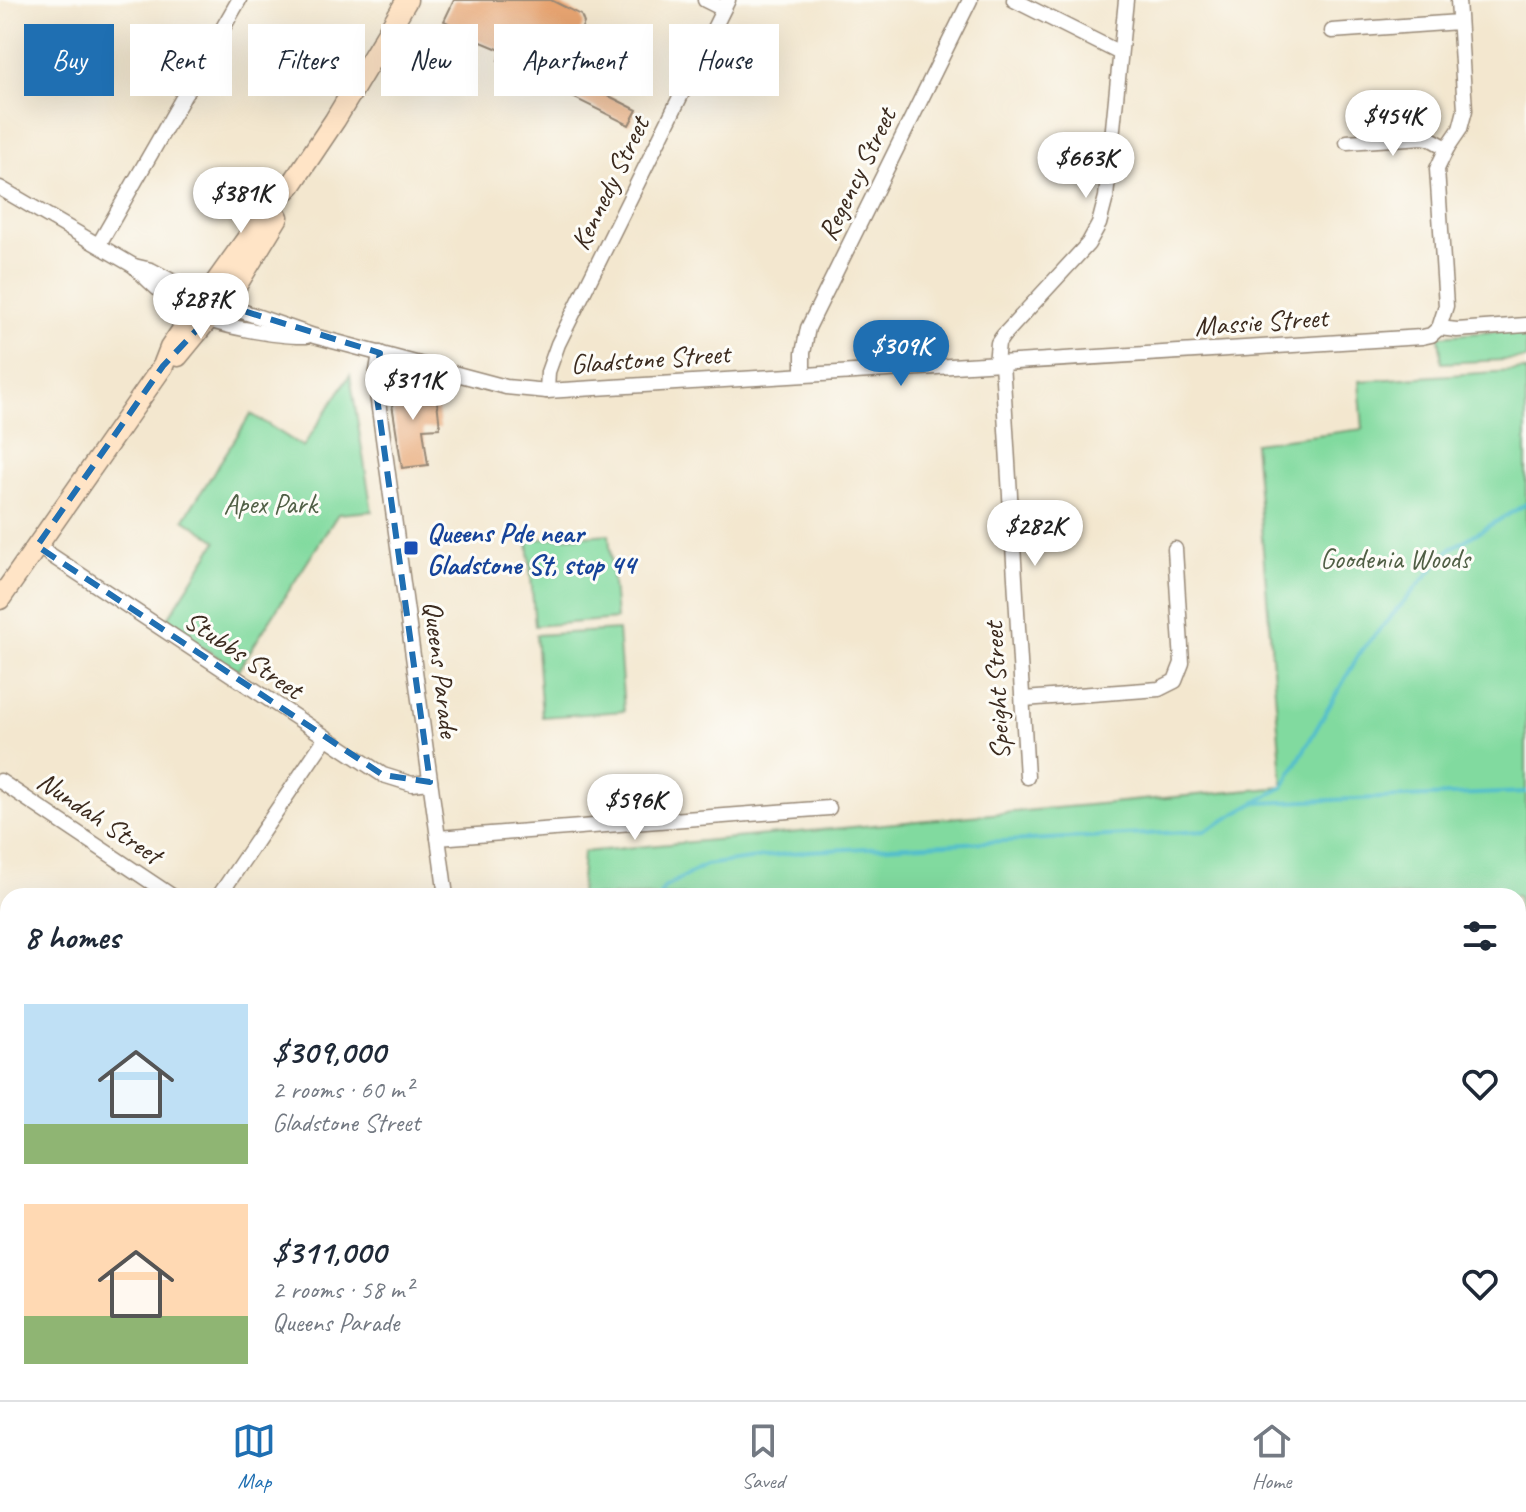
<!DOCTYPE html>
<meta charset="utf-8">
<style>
:root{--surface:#fff;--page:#f2f2f3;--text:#1f2937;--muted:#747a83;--line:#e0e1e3;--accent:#1f6fb2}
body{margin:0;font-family:Caveat,sans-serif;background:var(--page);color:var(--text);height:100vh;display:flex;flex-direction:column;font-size:30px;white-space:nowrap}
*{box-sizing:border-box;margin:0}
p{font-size:26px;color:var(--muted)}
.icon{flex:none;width:44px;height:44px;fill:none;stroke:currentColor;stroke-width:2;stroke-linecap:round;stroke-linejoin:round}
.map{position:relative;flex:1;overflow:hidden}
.drawer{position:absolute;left:0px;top:888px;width:1526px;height:512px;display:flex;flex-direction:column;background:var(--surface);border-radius:24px 24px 0 0;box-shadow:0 8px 32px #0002}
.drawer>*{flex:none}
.top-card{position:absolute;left:24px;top:24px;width:800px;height:72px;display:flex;gap:16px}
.price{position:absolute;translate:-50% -68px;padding:0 18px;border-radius:28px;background:#fff;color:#222;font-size:26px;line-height:52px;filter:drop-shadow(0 2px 4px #0008)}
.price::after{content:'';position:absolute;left:50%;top:48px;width:24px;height:18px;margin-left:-12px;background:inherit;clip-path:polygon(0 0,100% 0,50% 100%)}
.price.current{background:var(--accent);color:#fff}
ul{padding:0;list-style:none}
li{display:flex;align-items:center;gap:24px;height:200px;padding:0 24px}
li span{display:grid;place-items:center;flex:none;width:224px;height:160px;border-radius:0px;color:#555}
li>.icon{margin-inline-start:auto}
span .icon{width:96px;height:96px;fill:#fffc;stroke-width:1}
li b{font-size:34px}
h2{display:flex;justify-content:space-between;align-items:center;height:96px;padding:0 24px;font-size:34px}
.tag{padding:0 28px;border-radius:0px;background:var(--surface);box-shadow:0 8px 32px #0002;font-size:28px;line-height:72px}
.tag.current{background:var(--accent);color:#fff}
.menu{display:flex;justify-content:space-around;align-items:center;height:112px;border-top:2px solid var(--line);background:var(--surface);font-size:22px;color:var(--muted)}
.menu a{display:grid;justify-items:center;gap:4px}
.menu .current{color:var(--accent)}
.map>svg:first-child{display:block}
</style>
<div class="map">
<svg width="1526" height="1400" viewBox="0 0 1526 1400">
<rect width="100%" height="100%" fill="#fdfcf7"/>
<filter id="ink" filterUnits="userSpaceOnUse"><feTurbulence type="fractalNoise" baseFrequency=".0125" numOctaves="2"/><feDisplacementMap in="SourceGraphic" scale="16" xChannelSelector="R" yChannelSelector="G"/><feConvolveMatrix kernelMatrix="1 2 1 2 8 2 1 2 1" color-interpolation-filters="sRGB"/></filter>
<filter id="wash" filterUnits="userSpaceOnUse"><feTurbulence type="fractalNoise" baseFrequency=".006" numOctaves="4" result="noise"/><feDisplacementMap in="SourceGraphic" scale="32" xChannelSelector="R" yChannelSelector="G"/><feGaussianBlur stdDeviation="1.8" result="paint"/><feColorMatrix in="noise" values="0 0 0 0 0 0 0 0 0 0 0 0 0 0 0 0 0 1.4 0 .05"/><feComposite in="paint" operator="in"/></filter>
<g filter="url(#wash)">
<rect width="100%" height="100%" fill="#f3e7cf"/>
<g fill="#81da9f" stroke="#5e825e" stroke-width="2">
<polygon points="1526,329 1526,359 1442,363 1439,336"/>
<polygon points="1526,370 1526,1015 1518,1016 1518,896 580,896 583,852 1283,787 1254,443 1363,429 1359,381"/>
<polygon points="350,375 372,511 338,514 238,670 165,623 217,541 184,519 251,414 303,447"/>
<polygon points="609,534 616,619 535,626 528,540"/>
<polygon points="618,630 624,711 542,717 536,635"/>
<polygon points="564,1392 697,1392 698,1400 587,1400"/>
<polygon points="960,1392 1065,1392 1065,1400 961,1400"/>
</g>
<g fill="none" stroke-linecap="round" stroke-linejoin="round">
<g stroke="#52becc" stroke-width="4">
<polyline points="1257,803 1526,792"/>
<polyline points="660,896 664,888 705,865 808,851 1205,831 1283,787 1361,651 1450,549 1526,504"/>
</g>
</g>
<g id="blocks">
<g fill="#e7a471">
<polygon points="454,0 551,0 581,15 584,23 576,41 582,44 567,75 637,110 629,125 498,60 503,51 455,31 457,27 444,21"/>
<polygon points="425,379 422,390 424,402 437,401 440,428 423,429 428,465 402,468 392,404 395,391 406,381"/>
</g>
</g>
</g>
<g filter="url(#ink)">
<use href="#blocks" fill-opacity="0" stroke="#978876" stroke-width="2"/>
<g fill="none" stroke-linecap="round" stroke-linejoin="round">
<defs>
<g id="minor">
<polyline points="705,0 723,9"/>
<polyline points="1014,0 1120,53"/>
<polyline points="1332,31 1459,22"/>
<polyline points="1347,142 1423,137 1429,138 1447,148"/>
<path d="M0,188L134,266C150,283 171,302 192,313C215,326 280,337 307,336"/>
<polyline points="99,244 239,0"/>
<polyline points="134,266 151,270 204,298 314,336 506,387 547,391 1422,337 1431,335 1439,328 1457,330 1526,325"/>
<polyline points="1439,328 1446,306 1437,169 1447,148 1460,129 1465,110 1458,0"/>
<polyline points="380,353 375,383 377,394 446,896"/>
<polyline points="996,363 998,343 1003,336 1088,244 1099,224 1106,197 1126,0"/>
<polyline points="1002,363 1027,777"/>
<polyline points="803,374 803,353 808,328 970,0"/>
<polyline points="547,391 548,372 558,344 728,0"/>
<polyline points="37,546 383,775 412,784 430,782"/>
<polyline points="1024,699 1159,689 1175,681 1182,663 1175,549"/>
<polyline points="0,781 172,896"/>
<polyline points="438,838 829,808"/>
<polyline points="219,896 325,739"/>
<polyline points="0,1044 8,1049"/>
<polyline points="1518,1083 1526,1082"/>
<polyline points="0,1228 8,1215"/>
<polyline points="1518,1258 1526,1257"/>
<polyline points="0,1307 8,1312"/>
<polyline points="1518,1388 1526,1388"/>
<polyline points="131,1392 143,1400"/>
<polyline points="843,1392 843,1400"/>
<polyline points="1425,1394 1436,1392"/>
<polyline points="417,1400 420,1392"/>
</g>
<g id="secondary">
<polyline points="178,356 238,283 278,217"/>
<polyline points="0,599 163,366 170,348 193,314 271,205 292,184 335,120 407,0"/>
</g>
</defs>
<use href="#minor" stroke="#978876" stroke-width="17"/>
<use href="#secondary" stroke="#978876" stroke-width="23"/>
<use href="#minor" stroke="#fff" stroke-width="14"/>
<use href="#secondary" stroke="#ffe4c6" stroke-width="20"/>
</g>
</g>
<path fill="none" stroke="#1f6fb2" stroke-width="6" stroke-dasharray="16 10" stroke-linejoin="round" d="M221,304L380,353L375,383L430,782L383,775L37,546L163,366Z"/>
<rect fill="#1a4fb4" stroke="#fdfcf7" stroke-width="3" x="403" y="540" width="16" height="16" rx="4"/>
<g text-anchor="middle" stroke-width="6" stroke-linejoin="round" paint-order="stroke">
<g font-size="28" fill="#3b2a1e" stroke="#fdfcf7">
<text transform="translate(856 174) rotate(-64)" y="10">Regency Street</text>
<text transform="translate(609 183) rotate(-64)" y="10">Kennedy Street</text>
<text transform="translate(1261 321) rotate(-4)" y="10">Massie Street</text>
<text transform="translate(650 358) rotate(-4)" y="10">Gladstone Street</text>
<text transform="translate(244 654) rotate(34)" y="10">Stubbs Street</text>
<text transform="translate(442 669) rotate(83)" y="10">Queens Parade</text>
<text transform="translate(996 691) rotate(-93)" y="10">Speight Street</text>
<text transform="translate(100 817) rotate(34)" y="10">Nundah Street</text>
</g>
<g font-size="28" fill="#505f45" stroke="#fdfcf7">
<text x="270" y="513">Apex Park</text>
<text x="1395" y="568">Goodenia Woods</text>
</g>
<g font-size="28" font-weight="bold" fill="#164399" stroke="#fdfcf7" text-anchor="start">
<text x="427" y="542">Queens Pde near<tspan x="427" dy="32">Gladstone St, stop 44</tspan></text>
</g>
</g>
</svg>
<b class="price" style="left:1393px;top:158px">$454K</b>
<b class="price" style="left:1086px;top:200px">$663K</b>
<b class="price" style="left:241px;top:235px">$381K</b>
<b class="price" style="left:201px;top:341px">$287K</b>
<b class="price current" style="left:901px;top:388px">$309K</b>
<b class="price" style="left:413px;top:422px">$311K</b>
<b class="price" style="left:1035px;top:568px">$282K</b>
<b class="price" style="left:635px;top:842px">$596K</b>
<div class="top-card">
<a class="tag current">Buy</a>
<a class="tag">Rent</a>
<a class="tag">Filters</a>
<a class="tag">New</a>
<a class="tag">Apartment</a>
<a class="tag">House</a>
</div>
<section class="drawer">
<h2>8 homes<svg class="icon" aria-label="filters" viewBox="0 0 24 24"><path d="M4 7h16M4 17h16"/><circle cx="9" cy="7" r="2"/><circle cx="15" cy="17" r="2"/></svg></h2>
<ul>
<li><span style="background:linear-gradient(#bfe0f5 75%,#8fb573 0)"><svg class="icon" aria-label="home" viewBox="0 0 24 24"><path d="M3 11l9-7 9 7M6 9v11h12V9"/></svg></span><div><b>$309,000</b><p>2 rooms · 60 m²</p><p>Gladstone Street</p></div><svg class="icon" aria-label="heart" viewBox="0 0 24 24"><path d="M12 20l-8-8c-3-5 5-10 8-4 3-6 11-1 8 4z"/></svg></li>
<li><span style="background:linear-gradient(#ffd9b3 70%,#8fb573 0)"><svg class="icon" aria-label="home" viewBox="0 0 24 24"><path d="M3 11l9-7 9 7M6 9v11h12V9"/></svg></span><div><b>$311,000</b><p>2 rooms · 58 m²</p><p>Queens Parade</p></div><svg class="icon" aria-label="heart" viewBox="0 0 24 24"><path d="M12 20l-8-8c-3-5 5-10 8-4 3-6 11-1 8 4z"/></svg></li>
</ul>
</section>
</div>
<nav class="menu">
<a class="current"><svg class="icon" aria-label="map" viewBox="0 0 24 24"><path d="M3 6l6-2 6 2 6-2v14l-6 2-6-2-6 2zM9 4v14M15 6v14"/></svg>Map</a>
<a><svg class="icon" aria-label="saved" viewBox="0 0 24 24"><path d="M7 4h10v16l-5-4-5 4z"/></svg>Saved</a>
<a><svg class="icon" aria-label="home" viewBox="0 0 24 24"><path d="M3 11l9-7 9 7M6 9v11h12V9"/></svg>Home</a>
</nav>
